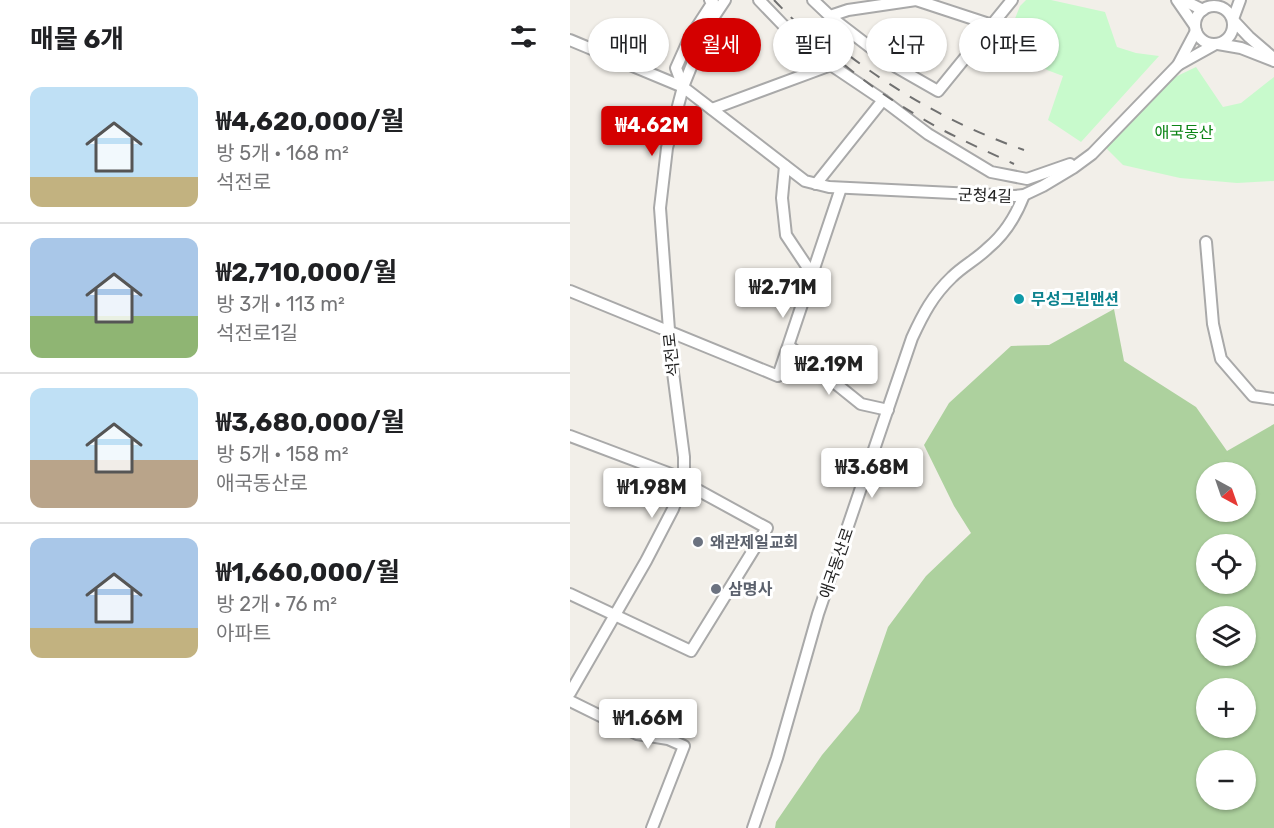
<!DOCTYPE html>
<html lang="ko">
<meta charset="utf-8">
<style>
:root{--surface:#fff;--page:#f2f2f2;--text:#202124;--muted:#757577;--line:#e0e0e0;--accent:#d40000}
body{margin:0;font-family:Rubik,"Noto Sans KR",sans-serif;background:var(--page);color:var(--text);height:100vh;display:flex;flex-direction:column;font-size:22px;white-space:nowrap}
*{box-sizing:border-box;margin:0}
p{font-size:20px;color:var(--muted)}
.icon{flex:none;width:33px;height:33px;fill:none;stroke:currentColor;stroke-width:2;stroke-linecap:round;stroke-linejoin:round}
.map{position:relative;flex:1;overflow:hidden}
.side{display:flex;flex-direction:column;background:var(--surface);width:570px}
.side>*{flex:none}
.top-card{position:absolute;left:18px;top:18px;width:570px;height:54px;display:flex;gap:12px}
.needle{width:39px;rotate:140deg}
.tools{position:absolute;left:626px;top:462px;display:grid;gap:12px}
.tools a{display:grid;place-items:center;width:60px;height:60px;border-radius:50%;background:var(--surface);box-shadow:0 2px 4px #0004;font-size:30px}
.price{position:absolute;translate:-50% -51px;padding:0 14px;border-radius:6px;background:#fff;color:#222;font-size:20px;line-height:39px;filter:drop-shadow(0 2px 3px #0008)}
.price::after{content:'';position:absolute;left:50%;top:36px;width:18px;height:14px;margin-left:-9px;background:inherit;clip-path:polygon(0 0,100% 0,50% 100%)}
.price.current{background:var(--accent);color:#fff}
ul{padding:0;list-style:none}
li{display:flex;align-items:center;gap:18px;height:150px;padding:0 30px}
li+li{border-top:2px solid var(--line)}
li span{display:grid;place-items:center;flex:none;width:168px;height:120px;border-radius:12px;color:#555}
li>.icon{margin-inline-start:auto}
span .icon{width:72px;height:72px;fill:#fffc;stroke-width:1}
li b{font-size:26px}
h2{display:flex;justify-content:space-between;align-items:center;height:72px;padding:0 30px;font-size:26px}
.pill{padding:0 21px;border-radius:27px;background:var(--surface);box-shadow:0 2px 4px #0004;font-size:21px;line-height:54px}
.pill.current{background:var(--accent);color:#fff}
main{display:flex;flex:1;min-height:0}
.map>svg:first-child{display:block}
</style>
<main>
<section class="side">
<h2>매물 6개<svg class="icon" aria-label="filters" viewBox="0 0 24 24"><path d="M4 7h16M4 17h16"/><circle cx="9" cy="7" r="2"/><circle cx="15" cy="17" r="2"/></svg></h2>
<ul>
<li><span style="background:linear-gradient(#bfe0f5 75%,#c2b280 0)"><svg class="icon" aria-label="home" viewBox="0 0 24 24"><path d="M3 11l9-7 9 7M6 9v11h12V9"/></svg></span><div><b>₩4,620,000/월</b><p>방 5개 · 168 m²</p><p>석전로</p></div></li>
<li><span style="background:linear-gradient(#a9c7e8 65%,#8fb573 0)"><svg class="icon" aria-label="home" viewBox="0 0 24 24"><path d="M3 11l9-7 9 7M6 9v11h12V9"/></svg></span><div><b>₩2,710,000/월</b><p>방 3개 · 113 m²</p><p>석전로1길</p></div></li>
<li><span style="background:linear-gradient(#bfe0f5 60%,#b9a48a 0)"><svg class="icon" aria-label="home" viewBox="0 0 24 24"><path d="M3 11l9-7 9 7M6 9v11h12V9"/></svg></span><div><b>₩3,680,000/월</b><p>방 5개 · 158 m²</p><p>애국동산로</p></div></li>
<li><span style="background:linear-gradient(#a9c7e8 75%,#c2b280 0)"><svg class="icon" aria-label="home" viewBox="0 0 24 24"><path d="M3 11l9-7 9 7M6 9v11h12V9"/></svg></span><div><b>₩1,660,000/월</b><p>방 2개 · 76 m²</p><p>아파트</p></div></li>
</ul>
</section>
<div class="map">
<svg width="704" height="828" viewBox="0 0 704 828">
<rect width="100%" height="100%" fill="#f2efe9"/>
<path fill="#add19e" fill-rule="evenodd" d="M544,309L554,361L626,407L657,451L704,424V828H205L206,822L252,755L289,711L318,627L356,576L401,533L384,506L354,445L379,403L441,346L479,345ZM636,472H675V512H636ZM636,544H675V584H636ZM636,616H675V656H636ZM636,688H675V728H636ZM636,760H675V800H636Z"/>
<g fill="#c8facc">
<polygon points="456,0 481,0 535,12 547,47 566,53 589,56 511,142 478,120 493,76 477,70 464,59 483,37 444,21 450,6"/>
<polygon points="626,67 653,107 671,103 704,77 704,181 667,183 610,178 553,165 536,148 601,79"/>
</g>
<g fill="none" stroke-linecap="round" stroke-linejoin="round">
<defs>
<g id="minor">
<polyline points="189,0 216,28 261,65 313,100 358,134 421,172 457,179 500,164"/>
<polyline points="243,0 262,18 326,67 368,91 442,0"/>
<polyline points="607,0 625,26"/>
<polyline points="613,0 633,10"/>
<circle cx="644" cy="25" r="19"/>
<polyline points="260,16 278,10 346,0 422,25"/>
<polyline points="663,19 670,0"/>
<polyline points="663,20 679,37 701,56"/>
<polyline points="0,40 113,87 235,181 259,187 445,196 454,195 473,186 503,168 522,154 608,65 626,31"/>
<polyline points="648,44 671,48 704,61"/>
<polyline points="608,65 644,45"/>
<polyline points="113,87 106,68 119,39 143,2 140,0"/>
<polyline points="142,109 261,65"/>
<polyline points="215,166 212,198 216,235 242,274"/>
<polyline points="246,184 313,100"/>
<polyline points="636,242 643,324 651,359 683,396 704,399"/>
<polyline points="0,291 208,376 271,188"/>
<polyline points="219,346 291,404 318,410"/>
<polyline points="0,436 114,479"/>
<polyline points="0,594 121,651 197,528 113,482"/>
<polyline points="0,693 76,561 103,509 114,479 114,457 101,357 90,208 97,148 113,87 137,27 155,0"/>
<polyline points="0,701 67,734 98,739 114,746 82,828"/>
<path d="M183,828L207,758L248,614L342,338C353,314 363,295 382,277C393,266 407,259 418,248C435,234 446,216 454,195"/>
</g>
</defs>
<use href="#minor" stroke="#a9a9a9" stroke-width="14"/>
<use href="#minor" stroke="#fff" stroke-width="10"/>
<g stroke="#707070" stroke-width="2" stroke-dasharray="12 12" stroke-linecap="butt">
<path d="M204,0C247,45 295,85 348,116C379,135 412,149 444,164"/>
<path d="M243,26C304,80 377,123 454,150"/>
</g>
</g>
<circle fill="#0f9aa8" stroke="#fff" stroke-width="2" cx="449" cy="299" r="6"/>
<g fill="#6b7280" stroke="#fff" stroke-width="2">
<circle cx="128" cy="542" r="6"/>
<circle cx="146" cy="589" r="6"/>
</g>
<g text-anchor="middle" stroke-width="6" stroke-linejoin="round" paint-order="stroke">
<g font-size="16" fill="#0c8416" stroke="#fff">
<text x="614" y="138">애국동산</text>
</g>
<g font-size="16" fill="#222" stroke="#fff">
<text transform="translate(415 195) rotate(2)" y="6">군청4길</text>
<text transform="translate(101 355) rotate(-96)" y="6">석전로</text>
<text transform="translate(266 563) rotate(-71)" y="6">애국동산로</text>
</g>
<g font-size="16" font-weight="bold" fill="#0d838f" stroke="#fff" text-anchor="start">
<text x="461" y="305">무성그린맨션</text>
</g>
<g font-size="16" font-weight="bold" fill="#5b616d" stroke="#fff" text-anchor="start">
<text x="140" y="548">왜관제일교회</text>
<text x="158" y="595">삼명사</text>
</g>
</g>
</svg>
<div class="tools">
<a><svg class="needle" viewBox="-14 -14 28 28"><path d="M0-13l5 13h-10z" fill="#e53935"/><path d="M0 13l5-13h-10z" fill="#757577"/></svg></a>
<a><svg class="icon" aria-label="locate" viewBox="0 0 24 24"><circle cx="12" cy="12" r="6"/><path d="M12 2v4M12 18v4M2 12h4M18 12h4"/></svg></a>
<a><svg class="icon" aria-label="layers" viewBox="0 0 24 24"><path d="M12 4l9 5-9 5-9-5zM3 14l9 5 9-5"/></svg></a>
<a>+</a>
<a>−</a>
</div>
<b class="price current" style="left:82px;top:157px">₩4.62M</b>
<b class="price" style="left:213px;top:319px">₩2.71M</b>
<b class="price" style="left:259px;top:396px">₩2.19M</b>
<b class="price" style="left:302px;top:499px">₩3.68M</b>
<b class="price" style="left:82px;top:519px">₩1.98M</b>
<b class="price" style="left:78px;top:750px">₩1.66M</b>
<div class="top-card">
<a class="pill">매매</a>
<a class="pill current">월세</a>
<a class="pill">필터</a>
<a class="pill">신규</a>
<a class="pill">아파트</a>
</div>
</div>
</main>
